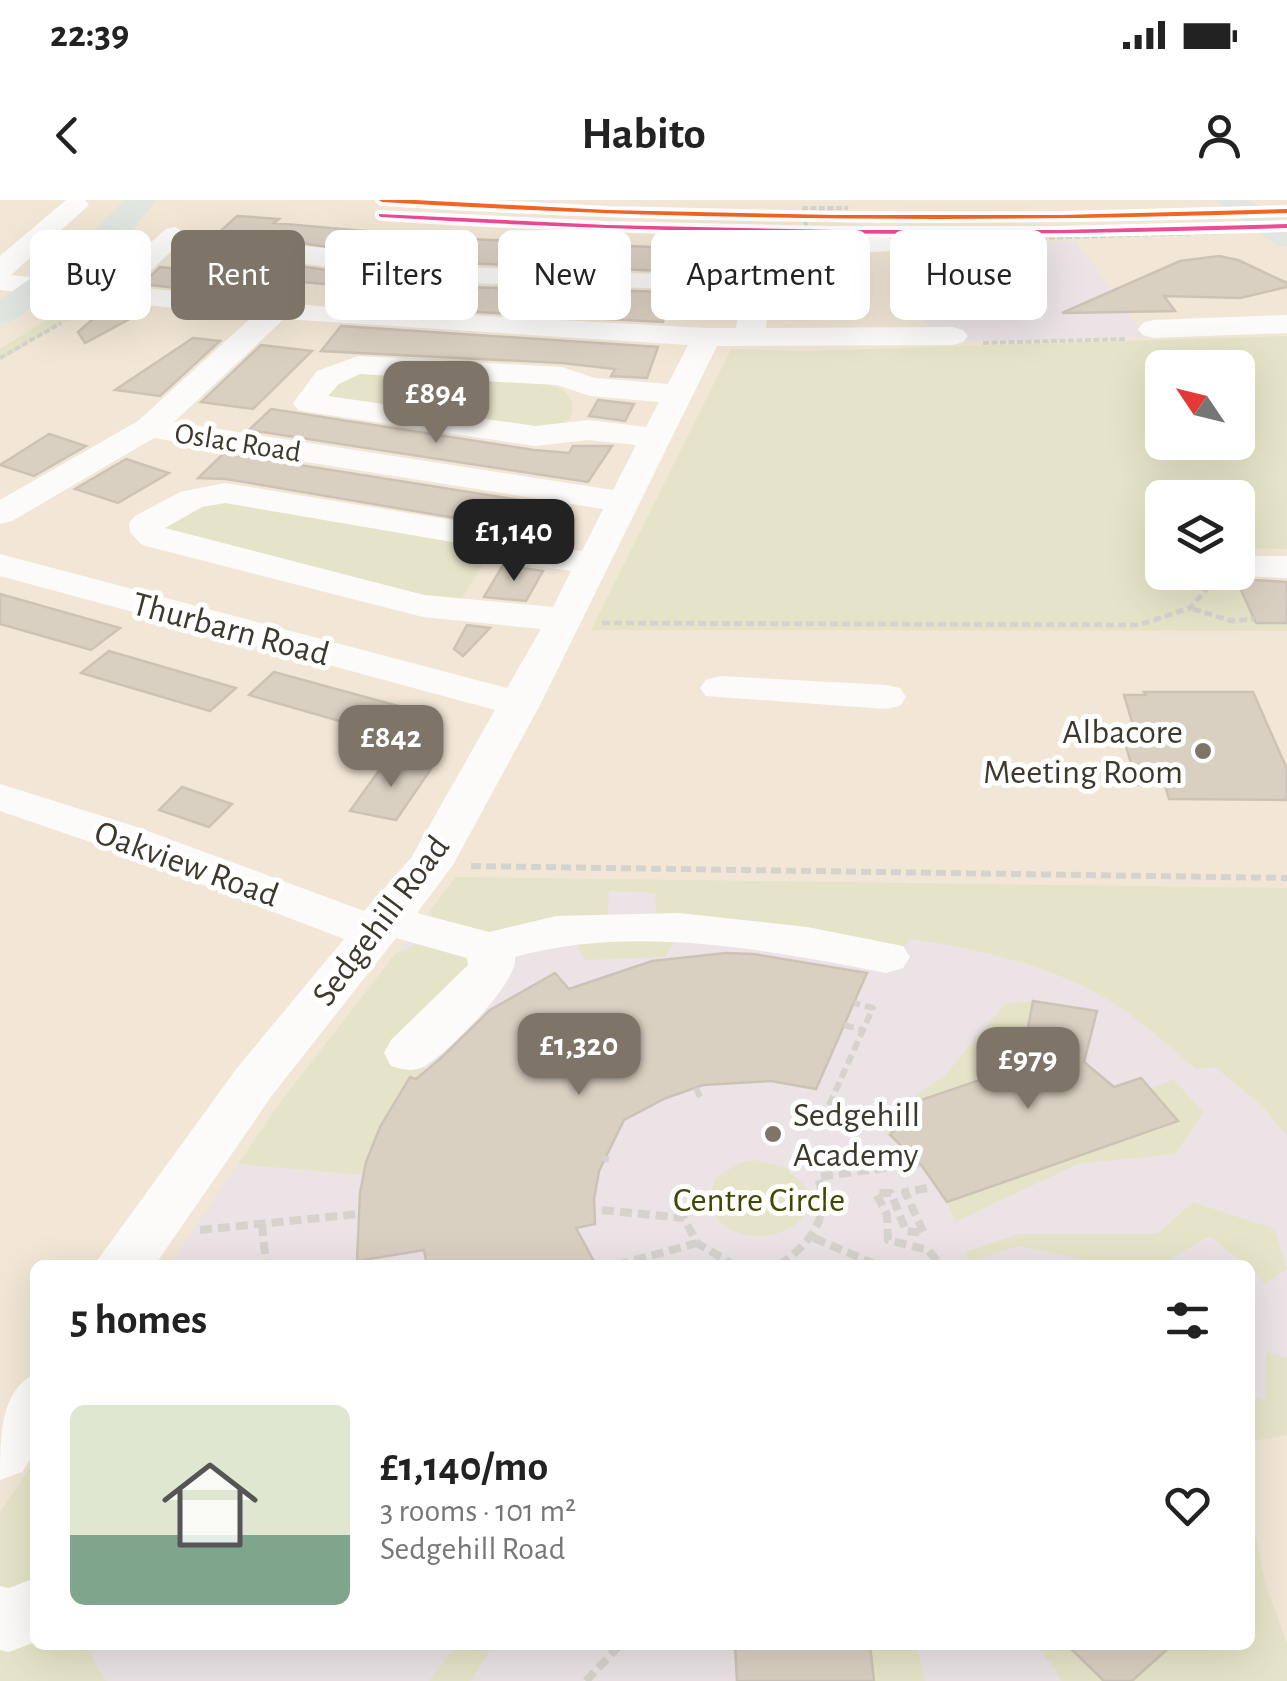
<!DOCTYPE html>
<meta charset="utf-8">
<style>
:root{--surface:#fff;--page:#f6f6f6;--text:#222;--muted:#767676;--accent:#7e7568}
body{margin:0;font-family:"Alegreya Sans",sans-serif;background:var(--page);color:var(--text);height:100vh;display:flex;flex-direction:column;font-size:38px;white-space:nowrap}
*{box-sizing:border-box;margin:0}
p{font-size:32px;color:var(--muted)}
.icon{flex:none;width:55px;height:55px;fill:none;stroke:currentColor;stroke-width:2;stroke-linecap:round;stroke-linejoin:round}
.map{position:relative;flex:1;overflow:hidden}
.panel{position:absolute;left:30px;top:1060px;width:1225px;height:390px;display:flex;flex-direction:column;background:var(--surface);border-radius:15px;box-shadow:0 10px 40px #0002}
.panel>*{flex:none}
.top-card{position:absolute;left:30px;top:30px;width:1228px;height:90px;display:flex;gap:20px}
.needle{width:65px;rotate:305deg}
.tools{position:absolute;left:1145px;top:150px;display:grid;gap:20px}
.tools a{display:grid;place-items:center;width:110px;height:110px;border-radius:15px;background:var(--surface);box-shadow:0 10px 40px #0002;font-size:50px}
.price{position:absolute;translate:-50% -85px;padding:0 22px;border-radius:20px;background:var(--accent);color:#fff;font-size:32px;line-height:65px;filter:drop-shadow(0 2px 5px #0008)}
.price::after{content:'';position:absolute;left:50%;top:60px;width:30px;height:22px;margin-left:-15px;background:inherit;clip-path:polygon(0 0,100% 0,50% 100%)}
.price.on{background:#222;color:#fff}
ul{padding:0;list-style:none}
li{display:flex;align-items:center;gap:30px;height:250px;padding:0 40px}
li span{display:grid;place-items:center;flex:none;width:280px;height:200px;border-radius:15px;color:#555}
li>.icon{margin-inline-start:auto}
span .icon{width:120px;height:120px;fill:#fffc;stroke-width:1}
li b{font-size:42px}
h2{display:flex;justify-content:space-between;align-items:center;height:120px;padding:0 40px;font-size:42px}
.chip{padding:0 35px;border-radius:15px;background:var(--surface);box-shadow:0 10px 40px #0002;font-size:35px;line-height:90px}
.chip.on{background:var(--accent);color:#fff}
.status{display:flex;justify-content:space-between;align-items:center;height:70px;padding:0 50px;background:var(--surface);direction:ltr}
.status svg{height:28px;fill:currentColor}
header{display:flex;justify-content:space-between;align-items:center;height:130px;padding:0 40px;background:var(--surface);font-size:45px;font-weight:700}
.map>svg:first-child{display:block}
</style>
<div class="status"><b>22:39</b><svg viewBox="0 0 49 12"><path d="M0 12V9h3v3zM5 12V6h3v6zM10 12V3h3v9zM15 12V0h3v12zM26 1h20v11H26zM47 4h2v5h-2z"/></svg></div>
<header><svg class="icon" aria-label="back" viewBox="0 0 24 24"><path d="M15 5l-7 7 7 7"/></svg>Habito<svg class="icon" aria-label="person" viewBox="0 0 24 24"><circle cx="12" cy="8" r="4"/><path d="M4 21q1-7 8-7t8 7"/></svg></header>
<div class="map">
<svg width="1287" height="1481" viewBox="0 0 1287 1481">
<rect width="100%" height="100%" fill="#f2e7d6"/>
<g fill="#ebe3e6">
<polygon points="1075,41 1146,137 965,141 959,129 930,129 904,77 985,74 970,43"/>
<polygon points="456,677 1287,688 1287,1235 1250,1241 1250,1065 169,1065 279,904"/>
<polygon points="35,1261 35,1445 1250,1445 1250,1310 1266,1386 1287,1443 1287,1481 0,1481 0,1312"/>
</g>
<g fill="#e6e4c8" fill-rule="evenodd">
<polygon points="99,104 120,106 60,124 0,161 0,149 53,116"/>
<path d="M1287,136V349L1238,348V298H1162V372L1232,373L1256,423H1287V431L591,430L731,149L807,151ZM1162,168H1238V242H1162Z"/>
<path d="M360,169L541,182C562,188 579,195 570,219L552,229L326,202L327,187Z"/>
<polygon points="215,299 460,340 489,354 458,405 163,333 167,320"/>
<path d="M456,677L1287,688V936L1263,907L1215,867L1196,869C1168,846 1141,820 1110,801C1050,765 980,749 911,739L898,752L657,723L655,693L609,691L607,721L498,735L433,721L430,710Z"/>
<polygon points="586,738 674,741 665,757 585,760 578,748"/>
<path d="M420,743L463,753L472,760L473,770L394,854L425,868L417,879L410,877C390,907 370,939 364,975L238,964L279,904L395,754Z"/>
<polygon points="1033,801 1021,866 918,901 889,937 884,933 910,900 944,876 1005,804"/>
<polygon points="1173,879 1204,912 1175,954 1078,964 955,1022 947,1002 1177,921 1150,889"/>
<path d="M754,960L785,967L805,986L806,1012C776,1059 687,1032 716,978L739,963Z"/>
<polygon points="1193,1002 1275,1029 1287,1069 1265,1084 1250,1065 1245,1065 1210,1036 1159,1065 1113,1065 1019,1046 968,1062 967,1051 1019,1034 1157,1034"/>
<polygon points="1266,1152 1287,1158 1287,1235 1250,1241 1250,1197 1265,1200"/>
<polygon points="35,1261 35,1387 0,1395 0,1312"/>
<polygon points="1250,1310 1266,1386 1287,1443 1287,1481 1132,1481 1165,1451 1159,1445 1250,1445"/>
<polygon points="35,1436 35,1445 84,1445 106,1481 0,1481 0,1443"/>
<polygon points="457,1445 493,1445 471,1481 429,1481"/>
<polygon points="870,1445 916,1445 925,1481 874,1481"/>
<polygon points="1038,1445 1067,1445 1104,1481 1062,1481"/>
</g>
<g fill="#dad0c2" stroke="#ccc3b6" stroke-width="2.5">
<polygon points="237,16 279,19 274,23 444,38 720,50 716,73 461,63 394,71 354,51 301,43 275,52 278,63 346,73 360,80 356,87 260,78 247,55 185,89 142,84 160,67 179,69"/>
<polygon points="1219,56 1238,60 1287,83 1287,87 1240,98 1164,96 1175,111 1062,113 1180,61"/>
<polygon points="461,87 712,93 710,106 667,104 663,122 382,107 389,96"/>
<polygon points="109,105 148,109 85,143 78,132"/>
<polygon points="341,126 658,147 647,178 611,176 615,169 562,163 321,151"/>
<polygon points="193,138 220,141 160,196 115,190"/>
<polygon points="261,145 312,151 253,209 201,202"/>
<polygon points="598,200 634,204 625,221 589,216"/>
<polygon points="271,209 534,250 569,253 573,246 612,246 588,282 249,230"/>
<polygon points="49,234 86,246 34,276 0,265"/>
<polygon points="224,253 570,308 550,334 226,279 198,278"/>
<polygon points="126,259 169,273 118,303 75,289"/>
<polygon points="503,365 543,371 526,401 484,397"/>
<polygon points="1236,379 1287,382 1287,423 1256,423"/>
<polygon points="0,394 120,428 91,450 0,424"/>
<polygon points="467,425 490,428 463,456 454,449"/>
<polygon points="109,451 236,488 210,511 81,473"/>
<polygon points="274,472 409,509 385,534 249,495"/>
<polygon points="1144,492 1253,492 1287,569 1287,600 1169,599 1165,585 1138,585 1121,531 1135,532 1124,495 1146,495"/>
<polygon points="386,561 431,569 396,620 350,611"/>
<polygon points="182,587 232,604 209,627 159,610"/>
<polygon points="726,753 753,754 867,773 816,889 771,881 703,885 666,898 624,920 599,971 594,999 595,1024 576,1028 596,1065 427,1065 424,1050 357,1061 360,993 366,962 380,927 410,877 416,879 440,859 490,810 555,773 569,789 652,761"/>
<polygon points="1033,801 1097,811 1084,862 1114,887 1141,878 1178,921 947,1002 922,966 890,935 918,901 1021,866"/>
<polygon points="735,1445 870,1445 874,1481 737,1481"/>
<polygon points="1067,1445 1172,1445 1132,1481 1104,1481"/>
</g>
<g fill="none" stroke-linecap="round" stroke-linejoin="round">
<g stroke="#d6d3ce" stroke-width="4" stroke-dasharray="6 2.5" stroke-linecap="butt">
<polyline points="806,27 804,8 848,8"/>
<polyline points="981,40 1228,32"/>
<polyline points="983,143 1126,139"/>
<polyline points="0,158 61,123"/>
</g>
<g stroke="#d6d3ce" stroke-width="5" stroke-dasharray="8 4" stroke-linecap="butt">
<polyline points="1193,409 1232,421 1254,419"/>
<polyline points="602,423 1139,425 1190,408 1212,383"/>
</g>
<g stroke="#d6d3ce" stroke-width="6" stroke-dasharray="10 5" stroke-linecap="butt">
<polyline points="471,666 1287,678"/>
<polyline points="844,825 863,830"/>
<polyline points="696,888 700,897"/>
<polyline points="829,905 873,808 854,803"/>
<polyline points="603,958 609,960"/>
</g>
<g stroke="#d6d3ce" stroke-width="8" stroke-dasharray="12 6" stroke-linecap="butt">
<polyline points="927,988 905,992 924,1033 906,1031 891,993 876,993 887,1015 888,1040 928,1050 941,1065"/>
<polyline points="602,1010 684,1018 697,1043 734,1065"/>
<polyline points="262,1024 266,1065"/>
<polyline points="200,1030 358,1014"/>
<polyline points="814,1038 877,1065"/>
<polyline points="362,1060 363,1065"/>
<polyline points="617,1065 697,1043"/>
<path d="M779,1065C812,1042 831,1018 818,977L919,963"/>
<polyline points="586,1481 620,1445"/>
</g>
<g fill="#fdfbf9" fill-rule="evenodd">
<path d="M66,0H85L89,5L11,75L104,84L166,29L175,27L188,35L134,87L347,109L365,79L347,69L281,61L277,55C296,34 375,56 393,75L461,67L713,76L723,78L727,84L723,90L461,83L387,92L375,110L707,128H736L745,67C769,36 926,25 963,34L967,40L963,46L954,48L829,54L772,71L766,128L953,127L963,130L968,136L963,142L953,145L717,146L541,503L453,665L417,713L489,732L556,716L679,713L807,727L903,746L910,757L903,768L886,773C768,750 633,724 515,757C519,782 450,850 428,864C416,873 404,870 391,866L384,853L391,840L468,765L467,758L396,738L273,894L155,1065H94L237,868L344,739L102,646L0,611V584L134,626L364,711L411,658L495,510L0,376V354L507,488L541,429L423,417L142,345L130,332L129,323L135,316L180,292L225,283L475,324L509,341L582,351L603,309L154,238L12,321L0,324V300L138,221L253,116L0,90V56ZM284,119L688,145L668,184L595,178L562,167L358,156L317,171L293,203L298,210L309,212L535,246L589,240L636,245L613,290L174,222ZM360,174L557,185L590,196L659,202L646,227L589,220L535,226L328,196L339,184ZM225,303L464,344L486,359L571,371L553,407L424,395L165,328L202,307Z"/>
<polygon points="1287,115 1287,133 1153,138 1143,135 1138,129 1143,123 1153,120"/>
<polygon points="1238,356 1287,356 1287,378 1225,375 1238,372"/>
<polygon points="720,476 886,485 900,488 906,497 900,506 886,509 706,496 700,488 706,480"/>
<path d="M35,1174V1252L22,1272L0,1280C0,1235 0,1191 35,1174Z"/>
<polygon points="35,1378 35,1442 9,1452 0,1450 0,1386 9,1388"/>
</g>
<g fill="#e1e6e0" fill-rule="evenodd">
<path d="M125,0H156C120,52 64,88 12,121L0,124V100L83,41Z"/>
<polygon points="1215,0 1250,0 1287,24 1287,47 1276,45"/>
</g>
<defs>
<path id="rail-1" d="M379,0H415L608,10L835,15H1061L1287,9V13C985,23 684,21 382,2Z"/>
<path id="rail-2" d="M379,14L607,25L834,30H1060L1287,24V28C985,38 683,36 381,17L379,16Z"/>
</defs>
<use href="#rail-1" stroke="#fff" stroke-width="8"/>
<use href="#rail-2" stroke="#fff" stroke-width="8"/>
<use href="#rail-1" fill="#f26522" fill-rule="evenodd"/>
<use href="#rail-2" fill="#ee4b95" fill-rule="evenodd"/>
</g>
<g fill="#7e7568" stroke="#fff" stroke-width="4">
<circle cx="1203" cy="551" r="10"/>
<circle cx="773" cy="934" r="10"/>
</g>
<g text-anchor="middle" stroke-width="10" stroke-linejoin="round" paint-order="stroke">
<g font-size="30" fill="#3f382c" stroke="#fff">
<text transform="translate(238 242) rotate(9)" y="10">Oslac Road</text>
</g>
<g font-size="35" fill="#3f382c" stroke="#fff">
<text transform="translate(231 428) rotate(15)" y="12">Thurbarn Road</text>
<text transform="translate(187 663) rotate(20)" y="12">Oakview Road</text>
<text transform="translate(380 720) rotate(-53)" y="12">Sedgehill Road</text>
</g>
<g font-size="35" fill="#3f382c" stroke="#fff" text-anchor="end">
<text x="1183" y="543">Albacore<tspan x="1183" dy="40">Meeting Room</tspan></text>
<text x="793" y="926" text-anchor="start">Sedgehill<tspan x="793" dy="40">Academy</tspan></text>
</g>
<g font-size="35" fill="#424802" stroke="#fff">
<text x="759" y="1011">Centre Circle</text>
</g>
</g>
</svg>
<div class="tools">
<a><svg class="needle" viewBox="-14 -14 28 28"><path d="M0-13l5 13h-10z" fill="#e53935"/><path d="M0 13l5-13h-10z" fill="#767676"/></svg></a>
<a><svg class="icon" aria-label="layers" viewBox="0 0 24 24"><path d="M12 4l9 5-9 5-9-5zM3 14l9 5 9-5"/></svg></a>
</div>
<b class="price" style="left:436px;top:246px">£894</b>
<b class="price on" style="left:514px;top:384px">£1,140</b>
<b class="price" style="left:391px;top:590px">£842</b>
<b class="price" style="left:579px;top:898px">£1,320</b>
<b class="price" style="left:1028px;top:912px">£979</b>
<div class="top-card">
<a class="chip">Buy</a>
<a class="chip on">Rent</a>
<a class="chip">Filters</a>
<a class="chip">New</a>
<a class="chip">Apartment</a>
<a class="chip">House</a>
</div>
<section class="panel">
<h2>5 homes<svg class="icon" aria-label="filters" viewBox="0 0 24 24"><path d="M4 7h16M4 17h16"/><circle cx="9" cy="7" r="2"/><circle cx="15" cy="17" r="2"/></svg></h2>
<ul>
<li><span style="background:linear-gradient(#dfe7d0 65%,#7fa58c 0)"><svg class="icon" aria-label="home" viewBox="0 0 24 24"><path d="M3 11l9-7 9 7M6 9v11h12V9"/></svg></span><div><b>£1,140/mo</b><p>3 rooms · 101 m²</p><p>Sedgehill Road</p></div><svg class="icon" aria-label="heart" viewBox="0 0 24 24"><path d="M12 20l-8-8c-3-5 5-10 8-4 3-6 11-1 8 4z"/></svg></li>
</ul>
</section>
</div>
